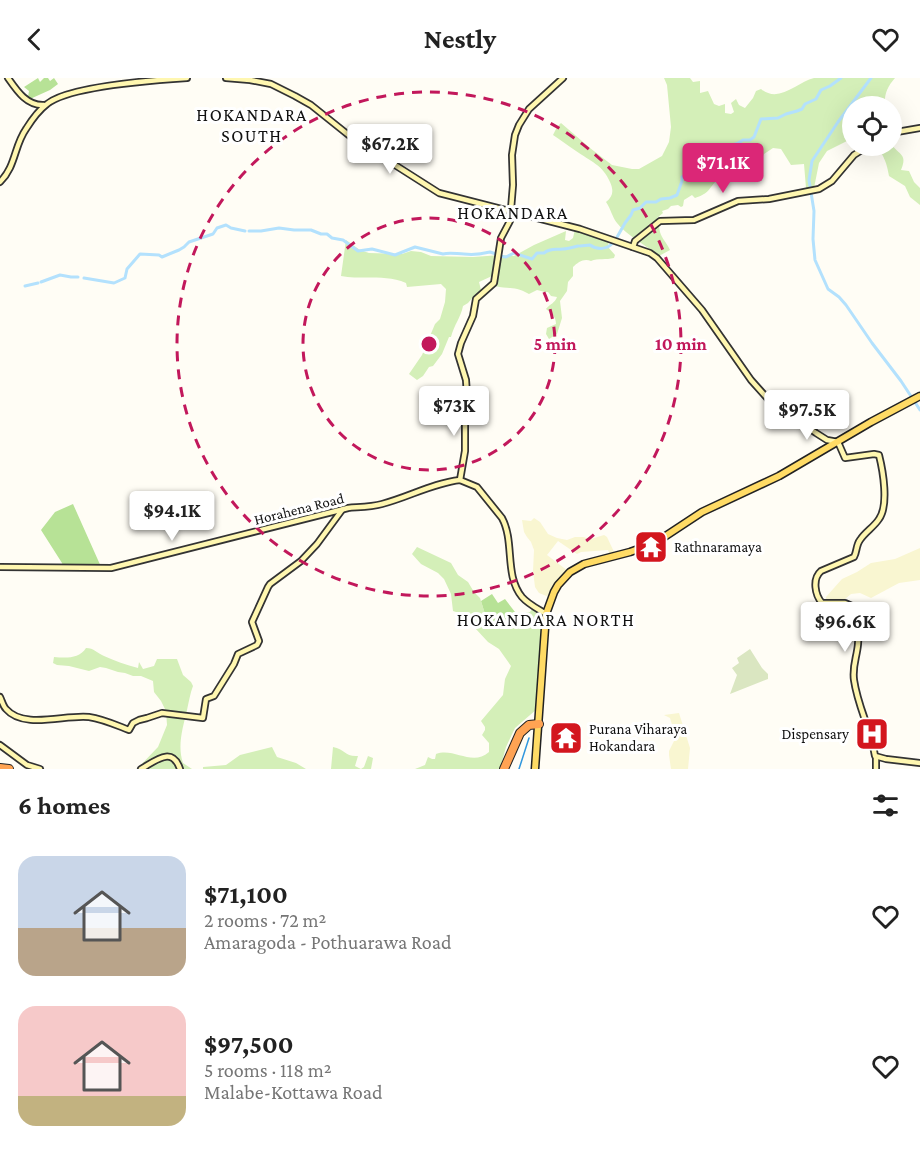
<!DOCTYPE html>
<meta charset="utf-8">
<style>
:root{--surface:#fff;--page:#f2f2f2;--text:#222;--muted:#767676;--accent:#db2777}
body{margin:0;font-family:"Crimson Pro",serif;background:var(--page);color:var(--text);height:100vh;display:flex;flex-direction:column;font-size:22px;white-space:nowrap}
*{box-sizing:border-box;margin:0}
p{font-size:20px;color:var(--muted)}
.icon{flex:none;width:33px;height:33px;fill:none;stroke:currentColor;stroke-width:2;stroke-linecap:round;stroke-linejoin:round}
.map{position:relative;height:691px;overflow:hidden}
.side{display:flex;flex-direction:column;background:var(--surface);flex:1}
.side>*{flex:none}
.buttons{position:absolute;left:842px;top:18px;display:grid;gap:12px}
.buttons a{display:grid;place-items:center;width:60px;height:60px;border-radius:50%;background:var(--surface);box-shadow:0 6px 24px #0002;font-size:30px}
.price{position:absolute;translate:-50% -51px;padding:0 14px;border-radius:6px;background:#fff;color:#222;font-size:20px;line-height:39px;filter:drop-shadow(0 2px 3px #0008)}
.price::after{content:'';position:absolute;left:50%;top:36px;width:18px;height:14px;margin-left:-9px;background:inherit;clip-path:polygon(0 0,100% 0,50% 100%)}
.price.on{background:var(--accent);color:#fff}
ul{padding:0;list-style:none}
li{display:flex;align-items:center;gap:18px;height:150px;padding:0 18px}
li span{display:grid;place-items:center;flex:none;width:168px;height:120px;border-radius:18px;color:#555}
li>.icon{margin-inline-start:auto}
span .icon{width:72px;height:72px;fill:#fffc;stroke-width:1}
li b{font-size:26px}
h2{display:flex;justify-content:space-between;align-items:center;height:72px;padding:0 18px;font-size:26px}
header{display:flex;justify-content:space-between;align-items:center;height:78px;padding:0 18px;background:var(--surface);font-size:27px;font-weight:700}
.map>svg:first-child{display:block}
</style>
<header><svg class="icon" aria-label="back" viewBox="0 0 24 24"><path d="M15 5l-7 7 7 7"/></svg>Nestly<svg class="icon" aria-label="heart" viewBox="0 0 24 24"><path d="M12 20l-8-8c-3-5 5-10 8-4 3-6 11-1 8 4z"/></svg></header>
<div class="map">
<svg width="920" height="691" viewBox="0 0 920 691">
<rect width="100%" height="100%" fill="#fffdf5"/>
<g fill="#f9f6d1">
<polygon points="534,440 540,444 548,456 557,460 567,462 575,459 583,459 591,461 604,457 607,459 615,476 610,477 608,472 581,474 577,476 558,463 547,477 568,493 551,514 549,519 539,515 535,509 533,493 534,472 531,464 527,459 524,454 522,442 531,443"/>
<polygon points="920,470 920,502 899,505 871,520 860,515 851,516 845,521 826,524 826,519 842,501 857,494 871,485 895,481"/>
<polygon points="679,635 690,670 688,691 671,691 669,677 669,673 674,663 671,659 673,650 670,640 664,637"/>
</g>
<g fill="#d4efb8">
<path d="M664,0H690L693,4L700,3V15L708,13L714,26L719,28L725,26V35L731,36L734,34L731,25L736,21L739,27L745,30L753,20L756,13L761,11C779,26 797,4 814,0C821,0 830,0 838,0C857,0 876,0 895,0C887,9 884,17 885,28H874L866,19L857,28H852L847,53V63L827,73L819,85L814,110H806L804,86L791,87L781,71L773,70L764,76L758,88L754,82L746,87L748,91C739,93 725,95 718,101C708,111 710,115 695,120L692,117L684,122L683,128L681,129L678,127L671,128L668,131L662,133L663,135L657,140C659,145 659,149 660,154C662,161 667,165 670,172L659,178C647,168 626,157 617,145C612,139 611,131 606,124C613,118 614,113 610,104C603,87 590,83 576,73C568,68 561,62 553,57L557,49L561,45L590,70L612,87L632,91H639L662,78L669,64L671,49L667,7Z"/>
<path d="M891,66C899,77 908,76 901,92L909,93L914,104L920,110V127L910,119L905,108L889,98C887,86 884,77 876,68H891Z"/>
<path d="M575,151L609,162L608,169L615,177L614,180C606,182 598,180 591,183C584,180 578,184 573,189V198L568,204L567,213L560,223L562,240L557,256L549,261L546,256L547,250L556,246C556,238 551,235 546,231C550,226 555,225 557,219L551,218L548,214H545L537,212L529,216C514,207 510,212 495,208L497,201L492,198L479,204L481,212L478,217L474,218L468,225L463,228C461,239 454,247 451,259H449L442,276L433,288L429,289L423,298L417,302L409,296L422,277L435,246L440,241L445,224L446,211L441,206L407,209L406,205C384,196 363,202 341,198L346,162L360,172L369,175L402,176L411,173L421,174L431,178L473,179L501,177L514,178L534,167L566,153L565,162L569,163L573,160Z"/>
<path d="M417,469L451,485L458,497L468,504L474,514L480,520L485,536L496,548L515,534H530L532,531H535L542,537L537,631L515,650L506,669L500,691H415L425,687L428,679L432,681H435L436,676C454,669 472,689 489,674V665L482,657L485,652V649L481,643L503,617L505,601L511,588L499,571L488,564L462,536L453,533L451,516L444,501L438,495L421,486L412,476Z"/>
<path d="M86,570C94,570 97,575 104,578C115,583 126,587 138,590L139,584L143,591L154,588L157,581H177L183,597L191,604L193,608C190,616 189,623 187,632C183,649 177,668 183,685L192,691H137L158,669L167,647L166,633L161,623L154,614L153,603L141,598H133L125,595L118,594L106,590L100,589L89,593L69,588L57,587L53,585L54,579C66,580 79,581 86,570Z"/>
<polygon points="272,669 277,679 296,685 306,691 203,691 203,689 226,687 240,677"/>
<path d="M333,669C345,671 345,679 358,678L355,688L361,691L364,689L368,678L373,680L371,691H331Z"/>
</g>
<g fill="#b7e296">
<polygon points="38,0 40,4 44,0 48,0 50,3 54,0 58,6 50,12 30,21 28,19 29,13 24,9"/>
<polygon points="73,426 102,491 64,491 62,485 41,452 55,434"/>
<polygon points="492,516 498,525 505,521 515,534 496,548 485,536 481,523"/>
</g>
<polygon fill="#dae6c1" points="750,571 762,590 768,596 768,601 730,616 737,597 732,590 739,585 737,580"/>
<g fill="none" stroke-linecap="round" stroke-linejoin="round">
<polyline stroke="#3197dd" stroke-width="1.5" points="519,691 529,660"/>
<g stroke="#b3e1fd" stroke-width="3">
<polyline points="871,0 838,44 812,83 809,102 814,133 813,161 815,182 828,211 839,219 846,227 872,265 901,303 920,332"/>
<path d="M249,153H261L279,150L294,152H311L321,156H327L332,160L343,162L358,173L372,171L395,177L415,169L443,176C450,174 457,176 464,176C472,177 482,176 490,174L496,176"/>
<path d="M616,161L625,145L631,137L633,132L640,130L646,124H656L661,121L670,120L677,117L682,103V99C693,91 699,78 711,72L712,70C723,68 734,69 743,62H750L754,59L761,41L778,40L786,36L797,33L802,31L805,26L816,21L821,12L830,8L841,0"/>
<path d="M580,168L590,167C597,172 608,172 613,164"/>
<path d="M499,178L506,179L514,175L532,181L537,175H544C550,170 556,172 563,171C568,171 573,169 578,168"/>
<polyline points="84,200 114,205 125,200 127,191 140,176 159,177 162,179 179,172 184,169 189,164 213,156 217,150 226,147 231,150 245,153"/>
<polyline points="41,204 60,197 71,199 78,199"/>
<polyline points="25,208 38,205"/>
</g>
<defs>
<g id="secondary">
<path d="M8,0C17,13 27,28 44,27"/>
<path d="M226,0L250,2L271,6L295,18L311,27L351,59L439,115L580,151L650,175L657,180L702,232L751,302L768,321L816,355L827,362L838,364L845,380L874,376L879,377C883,393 889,427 879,441C874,449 865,454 860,462C856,467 857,474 854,479L821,493C812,501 815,517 822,525H845L854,529C857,541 859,554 858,566C857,579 852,588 854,602C858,630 871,651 875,678L886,681L920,685"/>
<polyline points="891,55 920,50"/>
<path d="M0,104C16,88 14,68 26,51C31,43 39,32 47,26C69,8 156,2 187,0"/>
<polyline points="633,169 635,163 660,143 694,142 738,123 769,121 819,111 832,103 854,77 868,68"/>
<path d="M0,489L111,490L348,430C359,429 371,429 382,426C409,419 433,405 460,402"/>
<path d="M546,536C538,531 528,526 522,519C504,497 515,464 502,440L477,409L460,402L465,373V336L467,317L466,302L458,276L461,265L473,238L476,221L494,205L501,160L510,143L513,107L512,77L515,57L519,47L529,31L563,0"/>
<path d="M0,619C2,623 3,628 6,631C24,652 66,636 89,639C103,641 116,647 129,652L133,645L139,642L147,640L162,635L203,640L206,621L214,618L234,586L238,576L257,567L259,563L252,544L268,509L270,506L301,483L317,466L342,432"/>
<polyline points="0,667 27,687 40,691"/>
<path d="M141,691C154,684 172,667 180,691"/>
<polyline points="876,691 876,679"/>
</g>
<polyline id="primary" points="535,691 546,536 554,514 558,507 570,494 584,486 630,474 655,465 702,434 779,398 871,344 920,318"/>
<g id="highway">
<polyline points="0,690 9,691"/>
<polyline points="504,691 520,655 529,647 539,646"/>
</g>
</defs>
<use href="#secondary" stroke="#333" stroke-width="8"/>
<use href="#primary" stroke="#222" stroke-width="9"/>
<use href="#highway" stroke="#222" stroke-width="10"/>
<use href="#secondary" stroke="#fff7b0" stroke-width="4.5"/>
<use href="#primary" stroke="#ffdb65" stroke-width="6"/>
<use href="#highway" stroke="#ffa353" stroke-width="8"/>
</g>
<g fill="none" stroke="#c2185b" stroke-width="3" stroke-dasharray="10 8">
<circle cx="429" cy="266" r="126"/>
<circle cx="429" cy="266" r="252"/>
</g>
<defs>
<symbol id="temple-square" viewBox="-11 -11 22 22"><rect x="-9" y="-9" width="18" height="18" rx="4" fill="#d3161e" stroke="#fff"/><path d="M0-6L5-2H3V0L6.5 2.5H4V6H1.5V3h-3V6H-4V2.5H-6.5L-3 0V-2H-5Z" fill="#fff"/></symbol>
<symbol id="hospital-square" viewBox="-11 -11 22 22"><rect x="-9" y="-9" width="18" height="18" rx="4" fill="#d3161e" stroke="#fff"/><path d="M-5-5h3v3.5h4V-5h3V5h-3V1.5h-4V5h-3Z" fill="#fff"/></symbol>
</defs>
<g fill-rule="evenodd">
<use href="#temple-square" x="632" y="450" width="38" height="38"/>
<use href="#hospital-square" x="853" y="637" width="38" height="38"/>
<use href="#temple-square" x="547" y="641" width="38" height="38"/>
</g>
<g text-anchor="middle" stroke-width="6" stroke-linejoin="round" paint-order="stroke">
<g font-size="15" fill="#111" stroke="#fff">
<text transform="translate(299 431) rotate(-14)" y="5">Horahena Road</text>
</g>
<g font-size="15" fill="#111" stroke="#fff" text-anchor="start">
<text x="674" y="474">Rathnaramaya</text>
<text x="589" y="656">Purana Viharaya<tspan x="589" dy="17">Hokandara</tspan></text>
<text x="849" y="661" text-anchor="end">Dispensary</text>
</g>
<g font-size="18" letter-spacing="1.5" fill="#111" stroke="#fff">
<text x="252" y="43">HOKANDARA<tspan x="252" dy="21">SOUTH</tspan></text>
<text x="513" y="141">HOKANDARA</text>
<text x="546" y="548">HOKANDARA NORTH</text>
</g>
</g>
<circle cx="429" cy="266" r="9" fill="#c2185b" stroke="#fff" stroke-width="3"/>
<g font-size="18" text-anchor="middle" font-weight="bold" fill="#c2185b" stroke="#fff" stroke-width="6" stroke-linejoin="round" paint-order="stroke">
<text x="555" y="272">5 min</text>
<text x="681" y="272">10 min</text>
</g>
</svg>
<div class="buttons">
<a><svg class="icon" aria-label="locate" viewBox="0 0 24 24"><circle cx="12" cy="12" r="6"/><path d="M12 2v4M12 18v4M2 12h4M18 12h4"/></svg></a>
</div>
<b class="price" style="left:390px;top:97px">$67.2K</b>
<b class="price on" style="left:723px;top:116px">$71.1K</b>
<b class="price" style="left:454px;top:359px">$73K</b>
<b class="price" style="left:807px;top:363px">$97.5K</b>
<b class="price" style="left:172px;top:464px">$94.1K</b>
<b class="price" style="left:845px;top:575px">$96.6K</b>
</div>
<section class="side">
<h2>6 homes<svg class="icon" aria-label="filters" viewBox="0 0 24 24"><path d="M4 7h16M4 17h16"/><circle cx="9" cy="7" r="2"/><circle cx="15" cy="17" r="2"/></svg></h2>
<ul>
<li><span style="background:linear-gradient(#c9d6e8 60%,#b9a48a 0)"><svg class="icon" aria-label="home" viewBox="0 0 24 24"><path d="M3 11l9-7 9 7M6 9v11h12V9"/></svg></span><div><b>$71,100</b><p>2 rooms · 72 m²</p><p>Amaragoda - Pothuarawa Road</p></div><svg class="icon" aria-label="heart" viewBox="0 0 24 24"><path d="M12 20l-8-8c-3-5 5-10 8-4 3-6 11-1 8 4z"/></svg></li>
<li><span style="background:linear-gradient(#f6c9c9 75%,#c2b280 0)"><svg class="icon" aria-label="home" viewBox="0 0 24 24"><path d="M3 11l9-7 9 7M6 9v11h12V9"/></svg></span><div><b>$97,500</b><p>5 rooms · 118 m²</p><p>Malabe-Kottawa Road</p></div><svg class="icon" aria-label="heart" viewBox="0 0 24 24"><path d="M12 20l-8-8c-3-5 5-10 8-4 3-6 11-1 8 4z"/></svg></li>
</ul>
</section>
